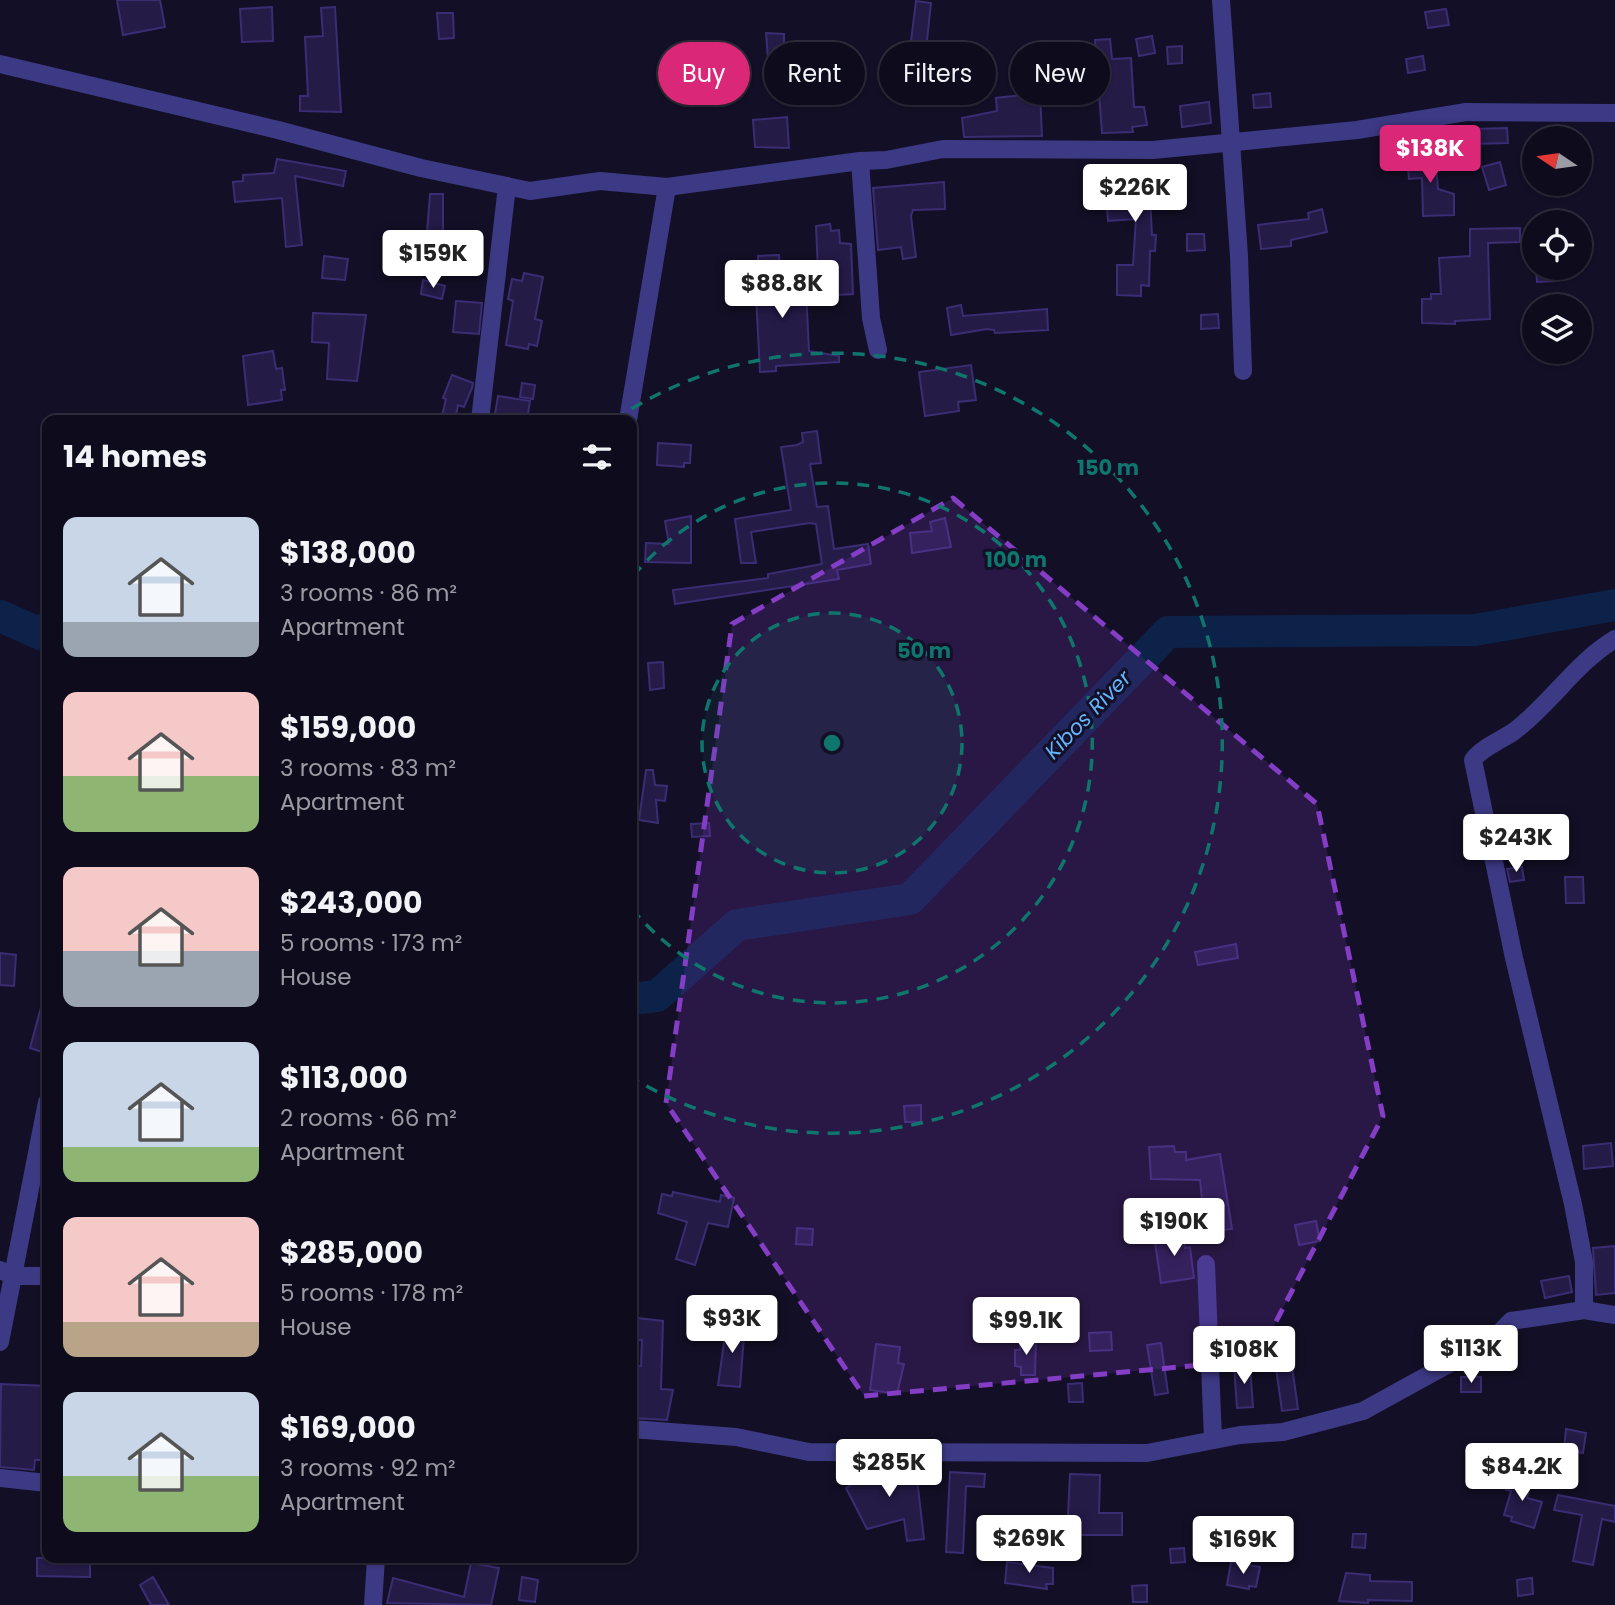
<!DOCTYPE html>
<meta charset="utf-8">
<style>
:root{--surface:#0e0b1c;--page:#1c1929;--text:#f1f3f6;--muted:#9b9ba3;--line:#2e2b3b;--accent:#db2777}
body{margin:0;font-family:Poppins,sans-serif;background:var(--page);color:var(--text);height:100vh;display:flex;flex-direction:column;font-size:26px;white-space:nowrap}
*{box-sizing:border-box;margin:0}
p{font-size:23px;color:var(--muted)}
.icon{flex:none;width:38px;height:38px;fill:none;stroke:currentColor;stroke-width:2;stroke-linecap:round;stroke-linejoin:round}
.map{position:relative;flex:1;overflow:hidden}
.panel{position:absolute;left:42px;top:415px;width:595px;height:1148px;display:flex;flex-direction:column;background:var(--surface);border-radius:14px;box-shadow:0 2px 5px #0004,0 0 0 2px var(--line)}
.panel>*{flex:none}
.hud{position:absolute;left:658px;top:42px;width:665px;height:63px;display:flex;gap:14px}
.needle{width:46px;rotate:283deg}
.fabs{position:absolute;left:1522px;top:126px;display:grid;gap:14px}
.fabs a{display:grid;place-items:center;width:70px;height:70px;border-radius:50%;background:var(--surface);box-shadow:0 2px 5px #0004,0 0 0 2px var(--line);font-size:35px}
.price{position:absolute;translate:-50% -60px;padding:0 16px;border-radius:7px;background:#fff;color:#222;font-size:23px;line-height:46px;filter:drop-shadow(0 2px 4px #0008)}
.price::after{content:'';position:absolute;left:50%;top:42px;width:21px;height:16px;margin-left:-10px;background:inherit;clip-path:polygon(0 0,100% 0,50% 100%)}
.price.selected{background:var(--accent);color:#fff}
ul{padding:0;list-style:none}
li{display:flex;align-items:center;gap:21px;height:175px;padding:0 21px}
li span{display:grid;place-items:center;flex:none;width:196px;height:140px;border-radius:14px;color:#555}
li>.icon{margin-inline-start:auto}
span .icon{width:84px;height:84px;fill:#fffc;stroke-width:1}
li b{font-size:30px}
h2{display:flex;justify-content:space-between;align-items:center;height:84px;padding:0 21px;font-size:30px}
.pill{padding:0 24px;border-radius:32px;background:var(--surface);box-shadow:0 2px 5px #0004,0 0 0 2px var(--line);font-size:24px;line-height:63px}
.pill.selected{background:var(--accent);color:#fff}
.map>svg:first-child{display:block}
</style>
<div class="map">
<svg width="1615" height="1605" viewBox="0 0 1615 1605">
<rect width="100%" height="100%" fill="#130f26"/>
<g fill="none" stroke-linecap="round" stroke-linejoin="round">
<g stroke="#0c2248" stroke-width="32">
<polyline points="0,616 43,635 47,628"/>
<polyline points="632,999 657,996 737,925 910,899 1168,632 1475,630 1615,605"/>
</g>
</g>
<g fill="#241b47" stroke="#3b2d73" stroke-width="2">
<polygon points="117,0 160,0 165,27 123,35"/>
<polygon points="916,1 931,3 925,59 909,57"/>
<polygon points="272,7 273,41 242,42 240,9"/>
<polygon points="335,7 341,112 300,111 300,96 308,96 305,37 323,36 321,8"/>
<polygon points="1446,9 1449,25 1428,28 1425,12"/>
<polygon points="437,13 453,13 454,38 439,39"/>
<polygon points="766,33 784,34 784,83 770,84"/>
<polygon points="1152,36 1155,53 1139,56 1136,39"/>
<polygon points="1110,39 1112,59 1131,58 1134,107 1144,107 1147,125 1132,127 1133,132 1102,133 1095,40"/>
<polygon points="1182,46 1182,63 1168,64 1167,47"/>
<polygon points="1423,56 1425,70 1408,73 1406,59"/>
<polygon points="817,70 818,84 786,86 786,71"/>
<polygon points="1040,93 1042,136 964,137 962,118 997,111 996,98"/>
<polygon points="1270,93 1271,107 1254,108 1253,95"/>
<polygon points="1209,102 1211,123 1182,127 1180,106"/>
<polygon points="787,117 789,148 755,147 753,120"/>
<polygon points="1507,128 1508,143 1472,144 1472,129"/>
<polygon points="1429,150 1429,156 1435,155 1438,189 1454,194 1454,215 1423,216 1422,178 1409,179 1407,157 1416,156 1416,151"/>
<polygon points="277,159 346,171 343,186 295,176 302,245 286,247 282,198 235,202 233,182 243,181 243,175 274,173"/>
<polygon points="1500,162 1506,185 1489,190 1482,167"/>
<polygon points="1166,174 1166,197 1150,197 1152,235 1156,235 1155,251 1150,251 1149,286 1141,285 1141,296 1117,295 1117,265 1133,265 1136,219 1108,221 1105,182 1107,177"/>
<polygon points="944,182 945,209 913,210 911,216 916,257 903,259 901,247 878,250 873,188"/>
<polygon points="430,194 443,194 443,246 426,245"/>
<polygon points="1322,209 1327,232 1291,240 1291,246 1261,249 1258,225 1309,219 1308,213"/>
<polygon points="830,224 831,231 839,230 840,243 851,244 853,294 819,296 816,226"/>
<polygon points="1520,228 1520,242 1488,243 1490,319 1455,321 1455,324 1422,323 1422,299 1431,299 1431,294 1441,294 1439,258 1470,256 1470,229"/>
<polygon points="1187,234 1204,234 1205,250 1187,251"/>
<polygon points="779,255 781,288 806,289 809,351 839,356 839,362 776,366 776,371 760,372 755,277 751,277 750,261 758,261 758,256"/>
<polygon points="324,256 348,259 345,280 322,278"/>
<polygon points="1536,268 1553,268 1554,281 1537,282"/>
<polygon points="524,273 543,277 535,319 542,321 537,346 529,344 528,349 506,345 513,301 508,299 512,279 522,281"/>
<polygon points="423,280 445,286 442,299 421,294"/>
<polygon points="456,301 482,303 479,334 453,332"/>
<polygon points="961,305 963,316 1047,309 1048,330 995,333 994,330 987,329 951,335 947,308"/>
<polygon points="313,313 366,315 357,381 327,379 329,343 312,342"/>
<polygon points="1218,314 1219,328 1201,329 1201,315"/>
<polygon points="273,351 276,369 282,368 285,390 281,390 282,400 248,405 243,356"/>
<polygon points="971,365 976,400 958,402 959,411 925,416 919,372"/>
<polygon points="452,375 473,383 472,388 464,407 458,405 455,420 441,420 446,399 443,398"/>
<polygon points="522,383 535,385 533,399 520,397"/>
<polygon points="498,396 530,401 527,420 494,420"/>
<polygon points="817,431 821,463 810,464 817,507 828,506 834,549 868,544 871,564 837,570 839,579 675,604 673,590 768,578 768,574 822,564 816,524 810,523 751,532 756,563 741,563 735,519 791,510 781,447 797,445 803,442 802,433"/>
<polygon points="658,443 691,445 690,463 684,463 684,467 657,465"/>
<polygon points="691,516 691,563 645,562 646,543 669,544 665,521"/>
<polygon points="945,518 951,547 912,553 910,533 932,531 930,522"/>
<polygon points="663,662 664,688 650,690 648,663"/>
<polygon points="646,770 653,770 655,785 667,786 665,801 656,800 658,823 639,820"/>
<polygon points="709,823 710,836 692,837 691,824"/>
<polygon points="1522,867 1524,880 1510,882 1507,869"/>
<polygon points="1565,877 1583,877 1584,903 1566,903"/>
<polygon points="1236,944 1238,958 1198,965 1195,952"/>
<polygon points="0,953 16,955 14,986 0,985"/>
<polygon points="43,1000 47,1001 47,1034 42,1052 30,1048"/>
<polygon points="921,1105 921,1122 905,1122 904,1106"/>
<polygon points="1611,1143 1613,1166 1584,1169 1583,1146"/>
<polygon points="1174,1146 1175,1152 1186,1152 1186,1160 1220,1154 1232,1229 1217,1231 1213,1199 1202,1200 1200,1180 1151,1179 1149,1147"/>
<polygon points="673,1192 720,1202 721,1195 734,1198 728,1227 708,1223 695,1265 676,1259 687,1222 658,1213 662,1194 672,1196"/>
<polygon points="1316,1221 1320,1241 1299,1245 1295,1225"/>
<polygon points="797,1228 813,1229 812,1245 796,1244"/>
<polygon points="1183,1232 1185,1248 1190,1247 1194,1278 1161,1283 1154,1236"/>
<polygon points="1615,1246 1615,1293 1596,1295 1593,1248"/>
<polygon points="1569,1276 1572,1292 1545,1298 1541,1281"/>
<polygon points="637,1318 663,1321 661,1389 673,1390 667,1420 632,1418 632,1367 641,1366 642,1340 634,1340"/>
<polygon points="727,1321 745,1324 740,1387 718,1385"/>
<polygon points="1111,1332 1112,1350 1090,1351 1089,1333"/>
<polygon points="1020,1340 1036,1340 1035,1375 1021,1375 1021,1367 1015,1366 1015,1350 1020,1350"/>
<polygon points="1161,1343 1168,1393 1155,1395 1147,1345"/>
<polygon points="876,1344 900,1347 898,1363 904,1364 897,1394 870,1390"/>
<polygon points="1291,1359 1298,1409 1282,1411 1275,1361"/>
<polygon points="1250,1365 1253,1407 1237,1408 1234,1366"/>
<rect x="1461" y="1377" width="20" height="15"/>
<polygon points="1082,1383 1083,1402 1069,1402 1068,1384"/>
<polygon points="1,1384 47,1386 47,1448 44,1448 44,1460 35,1460 34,1470 0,1467"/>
<polygon points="1566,1429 1586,1433 1583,1453 1564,1450"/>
<polygon points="1488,1452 1504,1459 1497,1476 1481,1468"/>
<polygon points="893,1464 904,1464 906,1471 916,1470 924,1539 907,1541 904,1519 867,1529 846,1488 876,1469"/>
<polygon points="950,1472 985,1474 984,1487 966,1486 963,1553 946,1552"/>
<polygon points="1070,1474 1100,1475 1099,1513 1122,1513 1122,1535 1067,1535"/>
<polygon points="1509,1476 1531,1481 1527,1498 1542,1502 1534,1528 1511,1521 1512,1517 1504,1515 1511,1491 1506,1490"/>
<polygon points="1558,1495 1615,1506 1615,1522 1602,1519 1593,1565 1573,1561 1582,1515 1554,1510"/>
<polygon points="1353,1534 1366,1534 1365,1548 1352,1547"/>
<polygon points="1184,1548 1185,1562 1171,1563 1170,1549"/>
<polygon points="37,1558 90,1558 90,1577 37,1576"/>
<polygon points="1007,1562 1053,1568 1053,1584 1046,1584 1047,1589 1005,1583"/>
<polygon points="1231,1562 1260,1567 1256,1587 1249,1586 1249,1589 1227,1585"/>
<polygon points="471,1563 499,1568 491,1605 387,1603 393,1578 464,1597"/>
<polygon points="1346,1573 1370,1575 1370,1581 1412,1582 1412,1601 1368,1600 1368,1603 1339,1601"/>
<polygon points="153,1577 169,1605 151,1605 140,1585"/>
<polygon points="522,1577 538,1580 535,1602 519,1600"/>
<polygon points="1532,1578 1533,1594 1518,1596 1517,1580"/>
<polygon points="1147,1585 1147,1602 1133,1602 1132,1586"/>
</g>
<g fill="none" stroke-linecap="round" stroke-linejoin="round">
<g stroke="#3d3a85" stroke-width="18">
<polyline points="1221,0 1239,256 1243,371"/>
<polyline points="0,64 278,130 421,168 530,191 600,181 667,187 860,161 886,160 943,149 1153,150 1357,130 1466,112 1615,113"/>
<polyline points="860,161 871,318 878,350"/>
<polyline points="480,420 507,186"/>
<polyline points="628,420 667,187"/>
<polyline points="1206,1264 1213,1440"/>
<polyline points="0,1270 15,1276 47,1276"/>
<path d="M1584,1310V1262L1573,1204L1514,958L1473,760C1481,748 1500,741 1513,732C1551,704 1575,663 1615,639"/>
<polyline points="0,1342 47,1102"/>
<polyline points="632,1429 736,1437 809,1452 1147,1453 1240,1435 1283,1432 1363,1411 1492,1340 1511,1321 1584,1310 1615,1315"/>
<polyline points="0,1478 47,1483"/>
<polyline points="373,1605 376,1558"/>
</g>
</g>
<path fill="#843dc5" fill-opacity="0.2" stroke="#843dc5" stroke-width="5" stroke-dasharray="14 9" stroke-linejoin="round" d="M953,498L1317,804L1383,1116L1256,1360L864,1396L666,1103L732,624Z"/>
<circle cx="832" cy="743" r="130" fill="#0f766e" fill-opacity=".12"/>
<g fill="none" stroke="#0f766e" stroke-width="3.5" stroke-dasharray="12 9">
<circle cx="832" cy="743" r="130"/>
<path d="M633 576A260 260 0 1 1 633 910"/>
<path d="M614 420A390 390 0 1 1 634 1079"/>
</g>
<g text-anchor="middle" stroke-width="6" stroke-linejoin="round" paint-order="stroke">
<g font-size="21" font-style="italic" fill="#62b6ff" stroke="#130f26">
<text transform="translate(1088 715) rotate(-46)" y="7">Kibos River</text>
</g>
</g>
<circle cx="832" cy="743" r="10" fill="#0f766e" stroke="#130f26" stroke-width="3.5"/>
<g font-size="21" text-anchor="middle" font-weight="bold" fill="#0f766e" stroke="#130f26" stroke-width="6" stroke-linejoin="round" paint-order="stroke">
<text x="1108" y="475">150 m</text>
<text x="1016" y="567">100 m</text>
<text x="924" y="658">50 m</text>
</g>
</svg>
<div class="fabs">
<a><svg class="needle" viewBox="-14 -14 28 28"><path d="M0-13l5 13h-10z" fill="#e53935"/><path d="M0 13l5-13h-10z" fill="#9b9ba3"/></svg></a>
<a><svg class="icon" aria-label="locate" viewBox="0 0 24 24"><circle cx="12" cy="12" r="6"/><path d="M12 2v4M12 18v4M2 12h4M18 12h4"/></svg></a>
<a><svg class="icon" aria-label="layers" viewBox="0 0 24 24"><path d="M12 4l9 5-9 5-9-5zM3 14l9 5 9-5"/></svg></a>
</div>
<b class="price selected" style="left:1430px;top:185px">$138K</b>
<b class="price" style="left:1135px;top:224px">$226K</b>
<b class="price" style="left:433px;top:290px">$159K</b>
<b class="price" style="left:782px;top:320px">$88.8K</b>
<b class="price" style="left:1516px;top:874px">$243K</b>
<b class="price" style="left:1174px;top:1258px">$190K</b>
<b class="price" style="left:732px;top:1355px">$93K</b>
<b class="price" style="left:1026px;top:1357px">$99.1K</b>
<b class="price" style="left:1471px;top:1385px">$113K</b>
<b class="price" style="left:1244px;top:1386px">$108K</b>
<b class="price" style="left:889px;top:1499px">$285K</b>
<b class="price" style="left:1522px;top:1503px">$84.2K</b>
<b class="price" style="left:1029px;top:1575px">$269K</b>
<b class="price" style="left:1243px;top:1576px">$169K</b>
<div class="hud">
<a class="pill selected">Buy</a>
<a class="pill">Rent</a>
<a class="pill">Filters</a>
<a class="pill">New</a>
</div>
<section class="panel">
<h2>14 homes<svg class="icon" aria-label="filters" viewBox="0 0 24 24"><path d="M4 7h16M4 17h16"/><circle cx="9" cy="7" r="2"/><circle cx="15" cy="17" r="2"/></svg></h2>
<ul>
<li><span style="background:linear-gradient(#c9d6e8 75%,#9aa5b1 0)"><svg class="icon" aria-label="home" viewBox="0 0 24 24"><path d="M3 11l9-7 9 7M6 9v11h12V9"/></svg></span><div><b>$138,000</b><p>3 rooms · 86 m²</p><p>Apartment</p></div></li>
<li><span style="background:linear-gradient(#f6c9c9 60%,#8fb573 0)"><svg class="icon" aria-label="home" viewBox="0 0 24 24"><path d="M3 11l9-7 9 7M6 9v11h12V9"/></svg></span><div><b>$159,000</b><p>3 rooms · 83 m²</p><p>Apartment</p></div></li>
<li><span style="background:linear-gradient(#f6c9c9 60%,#9aa5b1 0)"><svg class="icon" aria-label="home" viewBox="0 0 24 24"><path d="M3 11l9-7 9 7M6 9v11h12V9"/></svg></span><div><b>$243,000</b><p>5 rooms · 173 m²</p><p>House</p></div></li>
<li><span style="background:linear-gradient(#c9d6e8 75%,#8fb573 0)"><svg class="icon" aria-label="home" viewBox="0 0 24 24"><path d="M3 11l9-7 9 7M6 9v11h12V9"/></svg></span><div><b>$113,000</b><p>2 rooms · 66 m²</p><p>Apartment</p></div></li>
<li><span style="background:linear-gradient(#f6c9c9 75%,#b9a48a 0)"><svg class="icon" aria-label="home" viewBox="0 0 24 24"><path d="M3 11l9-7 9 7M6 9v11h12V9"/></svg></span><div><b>$285,000</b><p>5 rooms · 178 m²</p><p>House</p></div></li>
<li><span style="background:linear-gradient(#c9d6e8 60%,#8fb573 0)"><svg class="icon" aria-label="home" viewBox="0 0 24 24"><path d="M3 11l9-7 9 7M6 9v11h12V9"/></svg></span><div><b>$169,000</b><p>3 rooms · 92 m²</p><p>Apartment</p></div></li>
</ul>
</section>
</div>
